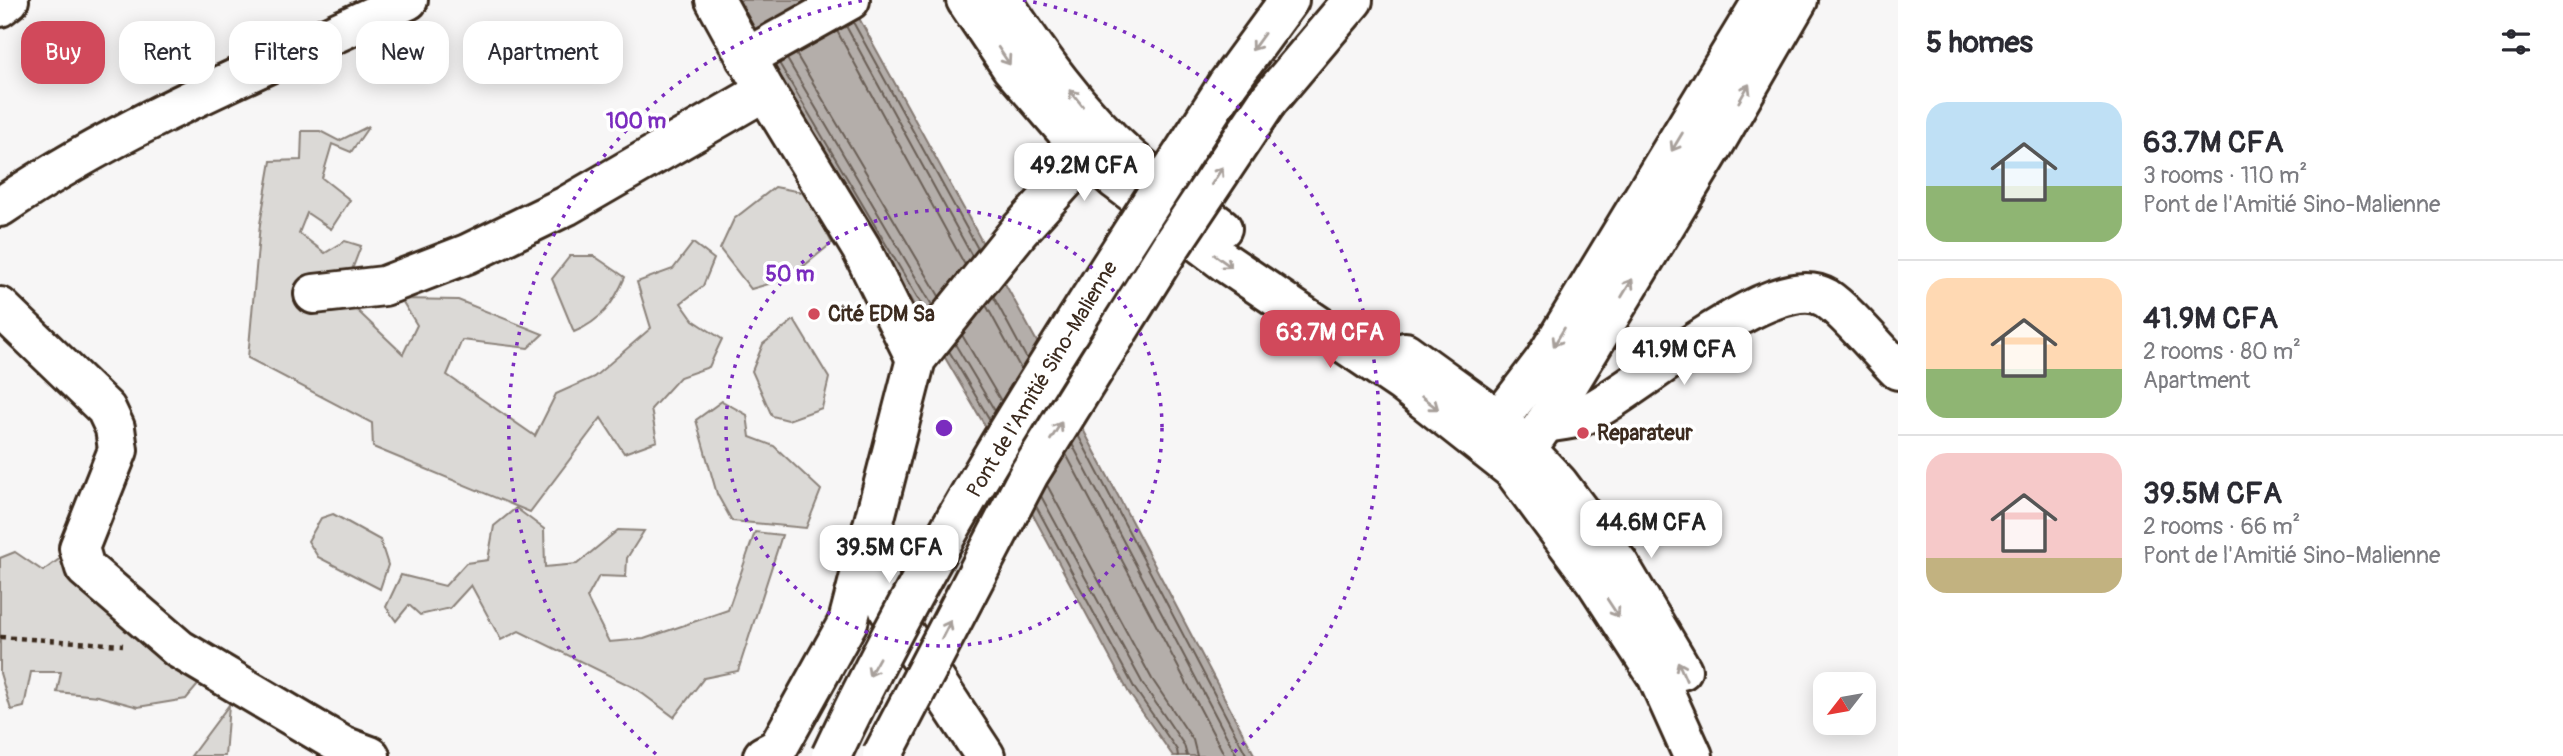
<!DOCTYPE html>
<meta charset="utf-8">
<style>
:root{--surface:#fff;--page:#f2f2f3;--text:#2b2b33;--muted:#7c7c81;--line:#e1e1e2;--accent:#d1495b}
body{margin:0;font-family:Pangolin,sans-serif;background:var(--page);color:var(--text);height:100vh;display:flex;flex-direction:column;font-size:26px;white-space:nowrap}
*{box-sizing:border-box;margin:0}
p{font-size:23px;color:var(--muted)}
.icon{flex:none;width:38px;height:38px;fill:none;stroke:currentColor;stroke-width:2;stroke-linecap:round;stroke-linejoin:round}
.map{position:relative;flex:1;overflow:hidden}
.sheet{display:flex;flex-direction:column;background:var(--surface);width:665px}
.sheet>*{flex:none}
.guide{position:absolute;left:21px;top:21px;width:665px;height:63px;display:flex;gap:14px}
.needle{width:46px;rotate:239deg}
.tools{position:absolute;left:1813px;top:672px;display:grid;gap:14px}
.tools a{display:grid;place-items:center;width:63px;height:63px;border-radius:14px;background:var(--surface);box-shadow:0 4px 18px #0003;font-size:35px}
.price{position:absolute;translate:-50% -60px;padding:0 16px;border-radius:14px;background:#fff;color:#222;font-size:23px;line-height:46px;filter:drop-shadow(0 2px 4px #0008)}
.price::after{content:'';position:absolute;left:50%;top:42px;width:21px;height:16px;margin-left:-10px;background:inherit;clip-path:polygon(0 0,100% 0,50% 100%)}
.price.active{background:var(--accent);color:#fff}
ul{padding:0;list-style:none}
li{display:flex;align-items:center;gap:21px;height:175px;padding:0 28px}
li+li{border-top:2px solid var(--line)}
li span{display:grid;place-items:center;flex:none;width:196px;height:140px;border-radius:21px;color:#555}
li>.icon{margin-inline-start:auto}
span .icon{width:84px;height:84px;fill:#fffc;stroke-width:1}
li b{font-size:30px}
h2{display:flex;justify-content:space-between;align-items:center;height:84px;padding:0 28px;font-size:30px}
.pill{padding:0 24px;border-radius:21px;background:var(--surface);box-shadow:0 4px 18px #0003;font-size:24px;line-height:63px}
.pill.active{background:var(--accent);color:#fff}
main{display:flex;flex:1;min-height:0}
.map>svg:first-child{display:block}
</style>
<main>
<div class="map">
<svg width="1898" height="756" viewBox="0 0 1898 756">
<rect width="100%" height="100%" fill="#f7f6f6"/>
<filter id="ink" filterUnits="userSpaceOnUse"><feTurbulence type="fractalNoise" baseFrequency=".0143" numOctaves="2"/><feDisplacementMap in="SourceGraphic" scale="14" xChannelSelector="R" yChannelSelector="G"/><feConvolveMatrix kernelMatrix="1 2 1 2 8 2 1 2 1" color-interpolation-filters="sRGB"/></filter>
<g filter="url(#ink)">
<g fill="#dbd9d6" stroke="#8b827a" stroke-width="2">
<polygon points="369,126 351,152 332,144 322,178 350,200 331,229 307,213 299,233 325,253 345,241 361,246 342,296 403,354 417,325 401,299 458,300 543,334 528,348 462,340 447,375 535,436 556,394 594,377 651,328 637,282 673,269 693,243 714,259 703,286 681,303 693,320 722,339 709,367 680,377 651,409 657,441 624,453 601,418 530,512 373,447 372,423 248,358 260,224 271,161 301,160 302,131 320,131 339,141"/>
<polygon points="775,187 806,193 832,243 789,278 751,289 720,249 734,219"/>
<path d="M570,256H594L625,277C614,303 601,321 574,332L552,279Z"/>
<polygon points="794,320 829,378 822,408 788,420 772,416 752,371 763,344"/>
<polygon points="722,401 747,415 750,437 774,446 821,490 806,528 732,521 717,494 696,420"/>
<polygon points="516,508 544,529 545,567 577,564 618,530 644,531 627,558 626,577 599,576 587,598 609,642 644,639 728,610 755,532 782,535 738,671 704,678 674,717 635,688 519,631 501,640 471,585 450,608 420,615 409,605 396,621 386,607 401,575 445,586 466,563 488,560 494,526"/>
<polygon points="333,514 380,540 388,565 380,589 318,557 308,541 321,518"/>
<polygon points="15,552 43,571 62,557 209,672 186,699 138,707 98,696 57,692 61,672 31,672 24,707 11,710 0,673 0,558"/>
<polygon points="229,705 225,756 191,756"/>
</g>
<polygon fill="#b4aeaa" stroke="#847972" stroke-width="2" points="738,0 849,0 1036,340 1255,756 1173,756 1129,693 984,424 758,40"/>
<g fill="none" stroke-linecap="round" stroke-linejoin="round">
<g stroke="#6b5f56" stroke-width="2">
<polyline points="853,22 978,249"/>
<polyline points="846,26 972,256"/>
<polyline points="837,31 965,265"/>
<polyline points="796,54 939,296"/>
<polyline points="787,59 932,305"/>
<polyline points="779,63 926,312"/>
<polyline points="993,296 1027,359"/>
<polyline points="986,305 1021,369"/>
<polyline points="962,335 1001,401"/>
<polyline points="955,344 995,411"/>
<polyline points="949,351 990,420"/>
<polyline points="1078,435 1247,756"/>
<polyline points="1072,444 1237,756"/>
<polyline points="1066,454 1225,756"/>
<polyline points="1047,485 1152,679 1193,740 1197,756"/>
<polyline points="1041,496 1143,684 1184,745 1187,756"/>
<polyline points="1036,506 1135,689 1177,750 1178,756"/>
</g>
<defs>
<g id="minor">
<polyline points="715,0 765,91 861,248 916,359"/>
<polyline points="0,7 9,0"/>
<polyline points="746,58 850,0"/>
<path d="M0,207C126,122 270,64 408,0"/>
<polyline points="314,294 384,286 467,254 566,206 765,91"/>
<polyline points="0,307 106,409 115,428 118,450 79,548 85,568 179,649 343,746 370,756"/>
<path d="M1545,423C1557,421 1571,420 1582,416C1634,394 1774,266 1826,298C1845,310 1880,352 1898,370"/>
<polyline points="869,546 889,610 985,756"/>
<polyline points="763,756 778,748 848,622 916,359 1019,231 1106,135"/>
</g>
<g id="major">
<polyline points="966,0 1011,67 1087,155 1116,180 1226,263 1403,383 1513,470 1596,582 1657,676 1693,756"/>
<path d="M1002,0C1038,54 1078,112 1128,156C1157,182 1191,204 1222,228"/>
<polyline points="1227,85 1289,0"/>
<polyline points="1267,102 1353,0"/>
<polyline points="1405,352 1499,420 1558,483 1619,564 1682,670"/>
<polyline points="1483,441 1544,361 1763,0"/>
<polyline points="1514,468 1545,423 1717,140 1798,0"/>
</g>
</defs>
<use href="#minor" stroke="#3b2a1e" stroke-width="44"/>
<use href="#major" stroke="#3b2a1e" stroke-width="44"/>
<polyline stroke="#3b2a1e" stroke-width="4.5" stroke-dasharray="5 5" stroke-linecap="butt" points="0,637 123,645"/>
<use href="#minor" stroke="#fff" stroke-width="38"/>
<use href="#major" stroke="#fff" stroke-width="38"/>
<defs>
<g id="major-bridge">
<path d="M831,756C941,521 1087,303 1227,85"/>
<polyline points="882,756 1029,474 1171,246 1267,102"/>
</g>
</defs>
<use href="#major-bridge" stroke="#3b2a1e" stroke-width="44" stroke-linecap="butt"/>
<use href="#major-bridge" stroke="#fff" stroke-width="38"/>
</g>
<defs><path id="oneway-shaft" d="M-6 0H5M1.5-3L5.5 0L1.5 3" fill="none" stroke-width="1.6" stroke-linecap="round" stroke-linejoin="round" transform="scale(1.75)"/></defs>
<g stroke="#a79f9a">
<use href="#oneway-shaft" transform="translate(1258 42) rotate(126)"/>
<use href="#oneway-shaft" transform="translate(1004 56) rotate(56)"/>
<use href="#oneway-shaft" transform="translate(1744 93) rotate(-60)"/>
<use href="#oneway-shaft" transform="translate(1076 98) rotate(-129)"/>
<use href="#oneway-shaft" transform="translate(1677 142) rotate(121)"/>
<use href="#oneway-shaft" transform="translate(1217 176) rotate(-57)"/>
<use href="#oneway-shaft" transform="translate(1223 261) rotate(36)"/>
<use href="#oneway-shaft" transform="translate(1627 288) rotate(-59)"/>
<use href="#oneway-shaft" transform="translate(1559 337) rotate(121)"/>
<use href="#oneway-shaft" transform="translate(1430 403) rotate(37)"/>
<use href="#oneway-shaft" transform="translate(1056 431) rotate(-58)"/>
<use href="#oneway-shaft" transform="translate(1613 608) rotate(57)"/>
<use href="#oneway-shaft" transform="translate(946 630) rotate(-63)"/>
<use href="#oneway-shaft" transform="translate(874 667) rotate(119)"/>
<use href="#oneway-shaft" transform="translate(1682 671) rotate(-114)"/>
</g>
</g>
<g fill="none" stroke="#7b2cbf" stroke-width="3.5" stroke-dasharray="3.5 7">
<circle cx="944" cy="428" r="218"/>
<path d="M656 754A435 435 0 0 1 865 0M1023 0A435 435 0 0 1 1232 754"/>
</g>
<g fill="#d1495b" stroke="#fff" stroke-width="2.5">
<circle cx="814" cy="314" r="7"/>
<circle cx="1583" cy="433" r="7"/>
</g>
<g text-anchor="middle" stroke-width="7" stroke-linejoin="round" paint-order="stroke">
<g font-size="21" font-weight="bold" fill="#3b2a1e" stroke="#fff" text-anchor="start">
<text x="828" y="321">Cité EDM Sa</text>
<text x="1597" y="440">Reparateur</text>
</g>
<g font-size="21" fill="#3b2a1e" stroke="#fff">
<text transform="translate(1042 379) rotate(-59)" y="7">Pont de l'Amitié Sino-Malienne</text>
</g>
</g>
<circle cx="944" cy="428" r="10" fill="#7b2cbf" stroke="#fff" stroke-width="3.5"/>
<g font-size="21" text-anchor="middle" font-weight="bold" fill="#7b2cbf" stroke="#fff" stroke-width="7" stroke-linejoin="round" paint-order="stroke">
<text x="636" y="128">100 m</text>
<text x="790" y="281">50 m</text>
</g>
</svg>
<div class="tools">
<a><svg class="needle" viewBox="-14 -14 28 28"><path d="M0-13l5 13h-10z" fill="#e53935"/><path d="M0 13l5-13h-10z" fill="#7c7c81"/></svg></a>
</div>
<b class="price" style="left:1084px;top:203px">49.2M CFA</b>
<b class="price active" style="left:1330px;top:370px">63.7M CFA</b>
<b class="price" style="left:1684px;top:387px">41.9M CFA</b>
<b class="price" style="left:1651px;top:560px">44.6M CFA</b>
<b class="price" style="left:889px;top:585px">39.5M CFA</b>
<div class="guide">
<a class="pill active">Buy</a>
<a class="pill">Rent</a>
<a class="pill">Filters</a>
<a class="pill">New</a>
<a class="pill">Apartment</a>
</div>
</div>
<section class="sheet">
<h2>5 homes<svg class="icon" aria-label="filters" viewBox="0 0 24 24"><path d="M4 7h16M4 17h16"/><circle cx="9" cy="7" r="2"/><circle cx="15" cy="17" r="2"/></svg></h2>
<ul>
<li><span style="background:linear-gradient(#bfe0f5 60%,#8fb573 0)"><svg class="icon" aria-label="home" viewBox="0 0 24 24"><path d="M3 11l9-7 9 7M6 9v11h12V9"/></svg></span><div><b>63.7M CFA</b><p>3 rooms · 110 m²</p><p>Pont de l'Amitié Sino-Malienne</p></div></li>
<li><span style="background:linear-gradient(#ffd9b3 65%,#8fb573 0)"><svg class="icon" aria-label="home" viewBox="0 0 24 24"><path d="M3 11l9-7 9 7M6 9v11h12V9"/></svg></span><div><b>41.9M CFA</b><p>2 rooms · 80 m²</p><p>Apartment</p></div></li>
<li><span style="background:linear-gradient(#f6c9c9 75%,#c2b280 0)"><svg class="icon" aria-label="home" viewBox="0 0 24 24"><path d="M3 11l9-7 9 7M6 9v11h12V9"/></svg></span><div><b>39.5M CFA</b><p>2 rooms · 66 m²</p><p>Pont de l'Amitié Sino-Malienne</p></div></li>
</ul>
</section>
</main>
